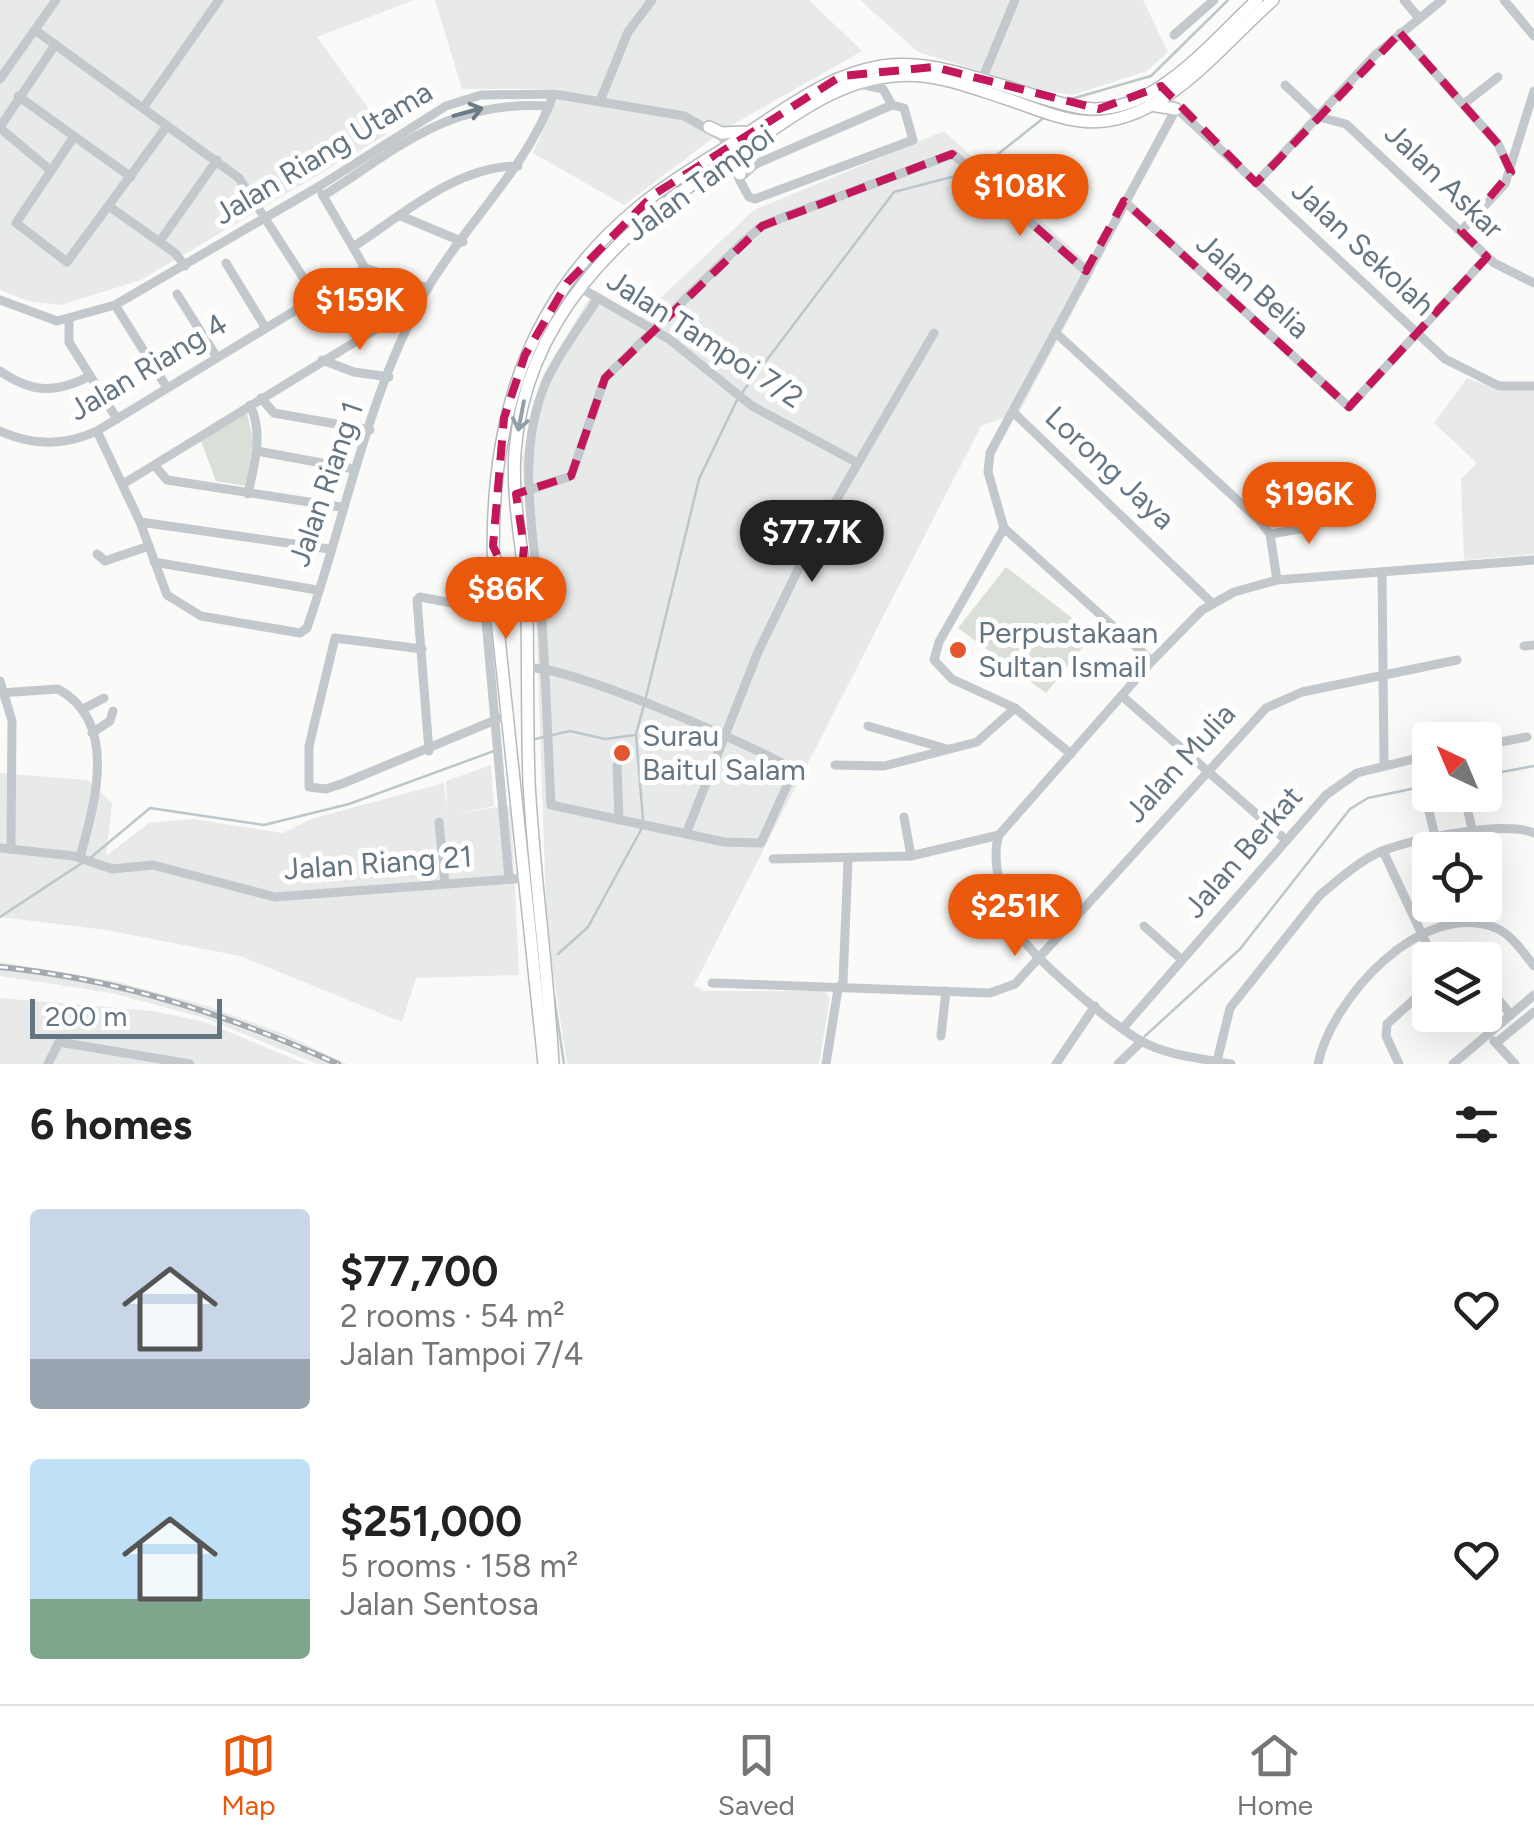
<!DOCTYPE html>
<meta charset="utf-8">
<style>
:root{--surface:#fff;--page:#f2f2f2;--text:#222;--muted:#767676;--line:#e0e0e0;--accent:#ea580c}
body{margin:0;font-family:Figtree,sans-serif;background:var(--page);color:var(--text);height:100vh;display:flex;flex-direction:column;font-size:38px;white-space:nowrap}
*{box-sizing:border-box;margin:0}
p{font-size:32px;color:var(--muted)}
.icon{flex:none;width:55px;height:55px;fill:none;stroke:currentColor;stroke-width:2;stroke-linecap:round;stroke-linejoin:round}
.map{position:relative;height:1064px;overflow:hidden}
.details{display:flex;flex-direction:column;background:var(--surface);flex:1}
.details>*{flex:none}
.needle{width:65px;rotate:316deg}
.tools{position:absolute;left:1412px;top:722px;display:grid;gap:20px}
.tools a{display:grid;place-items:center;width:90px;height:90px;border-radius:10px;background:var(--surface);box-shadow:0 10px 40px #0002;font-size:50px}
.scale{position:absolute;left:30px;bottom:25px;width:192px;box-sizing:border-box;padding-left:10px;border:5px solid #657683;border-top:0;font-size:28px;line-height:35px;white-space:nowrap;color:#657683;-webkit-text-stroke:8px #fff;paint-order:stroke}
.price{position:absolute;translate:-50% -85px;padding:0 22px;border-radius:35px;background:var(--accent);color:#fff;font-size:32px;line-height:65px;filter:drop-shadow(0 2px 5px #0008)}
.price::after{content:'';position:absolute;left:50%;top:60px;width:30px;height:22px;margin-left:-15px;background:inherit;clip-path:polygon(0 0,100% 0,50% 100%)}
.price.current{background:#222;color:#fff}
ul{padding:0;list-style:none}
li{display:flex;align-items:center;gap:30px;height:250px;padding:0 30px}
li span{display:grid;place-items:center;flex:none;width:280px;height:200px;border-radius:10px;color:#555}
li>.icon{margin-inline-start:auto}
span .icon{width:120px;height:120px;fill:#fffc;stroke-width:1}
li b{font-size:42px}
h2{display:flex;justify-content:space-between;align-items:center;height:120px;padding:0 30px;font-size:42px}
.tabs{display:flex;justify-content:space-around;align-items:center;height:140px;border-top:2px solid var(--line);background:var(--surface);font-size:28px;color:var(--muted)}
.tabs a{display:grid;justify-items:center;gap:5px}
.tabs .current{color:var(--accent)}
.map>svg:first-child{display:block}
</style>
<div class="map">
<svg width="1534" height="1064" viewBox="0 0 1534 1064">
<rect width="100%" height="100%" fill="#fafaf8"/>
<g fill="#e8e9e9">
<polygon points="0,0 414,0 317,37 387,134 141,280 61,305 28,301 0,290"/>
<polygon points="435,0 809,0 862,51 725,129 624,205 533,153 562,89 462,89"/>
<polygon points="860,0 1143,0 1168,52 1147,71 1073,95 1040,90 918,52"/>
<polygon points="944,131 1095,270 1019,413 981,426 694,985 704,991 824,991 830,998 819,1064 567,1064 547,933 536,614 522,459 542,377 594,290 640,317 754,210"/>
<polygon points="1467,378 1494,388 1534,390 1534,554 1464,560 1461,479 1477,463 1434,423"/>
<polygon points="491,765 494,806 460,813 511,805 519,975 416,978 402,1022 240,956 106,930 0,917 0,773 88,780 112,803 106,856 149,823 193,819 283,833 311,819 444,783 447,816 446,781"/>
<polygon points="0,962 114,981 207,1006 284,1034 347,1064 317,1064 205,1018 112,993 0,976"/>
<polygon points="0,998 153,1011 205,1022 306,1064 0,1064"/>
</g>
<g fill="#dadfd7">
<polygon points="247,412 253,440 246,486 216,481 201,441"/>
<polygon points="1006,567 1093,634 1046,693 958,628"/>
</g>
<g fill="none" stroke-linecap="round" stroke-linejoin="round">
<g stroke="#bbc7cb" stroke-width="2.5">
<polyline points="1064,101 1151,76 1228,0"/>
<polyline points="978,170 1046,116"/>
<polyline points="741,394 894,192 971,172"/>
<polyline points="646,697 699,479 737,400"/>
<polyline points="531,740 570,731 605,739 635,735"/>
<polyline points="1485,775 1534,766"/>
<polyline points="643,820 636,734 644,705"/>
<polyline points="89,859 150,808 264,825 349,804 494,751"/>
<polyline points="0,917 82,863"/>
<polyline points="558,954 588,927 642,828"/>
<polyline points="554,996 564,1064"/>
<polyline points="1145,1036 1240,949 1350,809 1368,798 1430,785"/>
</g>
<defs>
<g id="major">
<polyline points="1150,105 1176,109"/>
<polyline points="709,127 722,133 743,132"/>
<polyline points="744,149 748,166"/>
<polyline points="720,165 735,168 740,174"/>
<polyline points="496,560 508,578 519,573 523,562"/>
<polyline points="498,607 509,587 519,589 524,599"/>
<path d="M544,1064L495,600C485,448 513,312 635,210C668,182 706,161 742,137C788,107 833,71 890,65C926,62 960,73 994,83C1023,91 1052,103 1082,108C1153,118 1210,43 1257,0"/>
<path d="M553,1064C548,970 534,877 529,782C527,726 528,669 527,613C526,560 511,505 515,452C525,320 619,230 724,163C777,129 829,81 894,76C933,72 967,86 1004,98C1029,106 1055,118 1081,121C1158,131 1221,45 1273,0"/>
</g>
</defs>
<use href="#major" stroke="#b5babe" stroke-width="14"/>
<g stroke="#c3c8cc" stroke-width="9">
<polyline points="1404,0 1419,18"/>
<polyline points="1504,0 1534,36"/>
<polyline points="35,30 239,178 315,296"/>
<polyline points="1400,33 1498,144 1511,172"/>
<polyline points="1174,35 1214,0"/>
<polyline points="0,79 56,0"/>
<polyline points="981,82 1015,0"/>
<polyline points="860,84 883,89 892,105"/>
<polyline points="1285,85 1319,117 1346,124 1494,263 1534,283"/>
<polyline points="18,96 131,177"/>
<polyline points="600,101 628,32 652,0"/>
<polyline points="1465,103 1498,77"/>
<polygon points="892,105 904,108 913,140 755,199 749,197 739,179 756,164"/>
<polyline points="1173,105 1445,359 1499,386 1534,386"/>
<polyline points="143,108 219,0"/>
<polyline points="0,127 55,45"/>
<polyline points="0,128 50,170"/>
<polyline points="73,138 16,223 67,262 167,126"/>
<polyline points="1256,183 1375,55 1442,0"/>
<polyline points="322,194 365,268 428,288"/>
<path d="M323,196C403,145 449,100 549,106"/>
<polyline points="1124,201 1349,407 1487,257"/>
<polyline points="110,207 175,253 185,266"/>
<polyline points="401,216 463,242"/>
<polyline points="1461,231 1505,184 1534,91"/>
<polyline points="160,241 217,160"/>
<path d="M353,247C404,214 456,166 518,166"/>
<polyline points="226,263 265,327"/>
<polyline points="579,287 669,339 752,406 856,462"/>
<polyline points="177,294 216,356"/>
<polyline points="0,300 57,321 115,305 318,187 446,106 481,95 554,94 684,116 722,137 740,164 756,164"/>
<polyline points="115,305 166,386"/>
<polyline points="69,320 69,342 117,419"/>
<polyline points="1055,332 1260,521 1270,534 1277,580"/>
<polyline points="322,360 354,372 389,377"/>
<path d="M0,371C32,393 55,394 90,376"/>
<polyline points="261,398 274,413 370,430"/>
<polyline points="1013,412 1213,604"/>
<path d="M0,431C34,446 64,446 97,431L365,268"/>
<path d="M97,431L140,522L167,595L201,616L300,633L307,628C346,516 367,395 426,291C466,222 526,170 554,94"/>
<polyline points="257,451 354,469"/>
<polyline points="155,466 167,480 341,507"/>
<polyline points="123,484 399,315"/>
<polyline points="526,491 571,476 605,378 742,243 762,226 784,217 953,154 1086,271"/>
<path d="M248,494C254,465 264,433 250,405"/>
<polyline points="140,522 329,549"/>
<polyline points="1004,528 988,472 990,453 1176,109"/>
<polyline points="1004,528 939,642 934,660 952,679 1015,708 1071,754"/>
<polyline points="1004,528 1152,661"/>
<polyline points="1270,534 1305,528 1330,513"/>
<polyline points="97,554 105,561 149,546"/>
<polyline points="154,562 317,590"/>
<polyline points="493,566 481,564 509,879"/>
<polyline points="1382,572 1384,763"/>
<polyline points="1524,646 1534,645"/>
<polyline points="422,649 335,638 309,746 309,787 326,789 344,783 510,714"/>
<path d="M528,668C564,664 759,747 794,770L761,843L724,842L551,805C548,744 546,683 542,623C536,544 513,458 546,382C559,353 581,325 598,298"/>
<polyline points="0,681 12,721 11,849"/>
<path d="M0,693L58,689C119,722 95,803 80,857"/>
<polyline points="1122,696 1286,840"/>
<polyline points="85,708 104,698"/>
<polyline points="868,726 947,749"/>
<polyline points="92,733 110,721 113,711"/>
<polyline points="1485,745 1527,737"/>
<polyline points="429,751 417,600 420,597 484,609"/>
<polyline points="617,765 619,820"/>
<polyline points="835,765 884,766 977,742 1015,708"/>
<polyline points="1430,792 1425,795 1436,840"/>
<polyline points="1464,795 1473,833"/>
<polyline points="904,817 911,856"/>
<polyline points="439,822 445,884"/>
<polyline points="686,834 758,652 809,547 934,333"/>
<polyline points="0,848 74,856 112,869 153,865 275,897 526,878"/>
<polyline points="1383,851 1434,960"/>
<polyline points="773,859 911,856 999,835"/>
<polyline points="1144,926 1182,960"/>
<polyline points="712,983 990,993 1015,984 1266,708 1302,692 1457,660"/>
<polyline points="1485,983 1511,1015"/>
<polyline points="1123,1028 1326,795 1357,773 1430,755"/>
<polyline points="941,1036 946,991"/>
<polyline points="1494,1041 1515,1064"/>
<polyline points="1496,1043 1534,1012"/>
<path d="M1217,1061L1230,1008L1319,896C1337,881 1360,860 1382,851C1414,839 1504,820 1534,833"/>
<polyline points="48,1064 59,1042 190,1064"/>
<polyline points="826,1064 838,989 843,982 848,861"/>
<polyline points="1056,1064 1095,1006"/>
<polyline points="1118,1064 1142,1041"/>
<path d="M1231,1064C1201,1058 1168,1056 1141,1041C1111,1024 1036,961 1018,933C1004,911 990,860 999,835L1152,661L1202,610L1234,592L1277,580L1534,560"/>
<path d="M1318,1064C1331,1000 1421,898 1496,928C1512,935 1523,952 1534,966"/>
<polyline points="1399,1064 1386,1036 1387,1024 1430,985"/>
<polyline points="1453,1064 1534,995"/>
</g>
<use href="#major" stroke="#fff" stroke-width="11"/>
<defs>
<path id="rail" d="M0,967C119,979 229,1015 338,1064"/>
</defs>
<use href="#rail" stroke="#a2aab0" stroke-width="6"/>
<use href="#rail" stroke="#fff" stroke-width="2.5" stroke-dasharray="8" stroke-linecap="butt"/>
</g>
<defs><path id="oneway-shaft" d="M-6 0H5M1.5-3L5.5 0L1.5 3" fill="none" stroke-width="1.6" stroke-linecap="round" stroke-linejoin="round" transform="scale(2.5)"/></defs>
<use stroke="#6a7a87" href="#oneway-shaft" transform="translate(468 112) rotate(-15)"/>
<use stroke="#939fa8" href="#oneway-shaft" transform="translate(521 416) rotate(101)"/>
<path fill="none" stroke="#c2185b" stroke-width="8" stroke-dasharray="20 12" stroke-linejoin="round" d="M1400,33L1498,144L1511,172L1461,231L1487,257L1349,407L1124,201L1086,271L952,154L762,226L605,378L571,476L516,494L524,547L522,568L508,578L493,546L504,418L525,355L567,283L653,195L841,76L934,67L1099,109L1161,86L1256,183Z"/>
<g fill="#e4572e" stroke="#fff" stroke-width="4">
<circle cx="958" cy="650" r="10"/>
<circle cx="622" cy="753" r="10"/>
</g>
<g text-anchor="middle" stroke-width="10" stroke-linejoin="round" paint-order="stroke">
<g font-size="30" fill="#657683" stroke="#fff">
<text transform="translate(323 153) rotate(-31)" y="10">Jalan Riang Utama</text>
<text transform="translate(1444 181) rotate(44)" y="10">Jalan Askar</text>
<text transform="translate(700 183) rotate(-36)" y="10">Jalan Tampoi</text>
<text transform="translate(1363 248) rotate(43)" y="10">Jalan Sekolah</text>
<text transform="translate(1253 286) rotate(42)" y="10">Jalan Belia</text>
<text transform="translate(705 339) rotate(33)" y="10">Jalan Tampoi 7/2</text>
<text transform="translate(148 367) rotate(-31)" y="10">Jalan Riang 4</text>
<text transform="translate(1110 468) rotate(43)" y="10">Lorong Jaya</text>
<text transform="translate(326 484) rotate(-71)" y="10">Jalan Riang 1</text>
<text transform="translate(1180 763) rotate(-48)" y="10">Jalan Mulia</text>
<text transform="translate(1243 852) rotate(-49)" y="10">Jalan Berkat</text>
<text transform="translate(378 863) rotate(-4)" y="10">Jalan Riang 21</text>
</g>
<g font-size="30" fill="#657683" stroke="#fff" text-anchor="start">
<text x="978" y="643">Perpustakaan<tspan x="978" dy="34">Sultan Ismail</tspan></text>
<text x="642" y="746">Surau<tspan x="642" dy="34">Baitul Salam</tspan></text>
</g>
</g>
</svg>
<div class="tools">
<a><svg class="needle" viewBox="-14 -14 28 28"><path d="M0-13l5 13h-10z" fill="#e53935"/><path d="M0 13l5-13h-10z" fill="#767676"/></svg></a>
<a><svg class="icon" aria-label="locate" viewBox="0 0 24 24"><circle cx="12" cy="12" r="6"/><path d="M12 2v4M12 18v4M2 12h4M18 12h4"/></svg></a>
<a><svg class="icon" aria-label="layers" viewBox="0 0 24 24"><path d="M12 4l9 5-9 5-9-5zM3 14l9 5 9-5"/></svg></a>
</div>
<div class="scale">200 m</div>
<b class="price" style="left:1020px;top:239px">$108K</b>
<b class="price" style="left:360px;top:353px">$159K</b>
<b class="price" style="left:1309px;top:547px">$196K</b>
<b class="price current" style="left:812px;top:585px">$77.7K</b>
<b class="price" style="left:506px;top:642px">$86K</b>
<b class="price" style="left:1015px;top:959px">$251K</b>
</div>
<section class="details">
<h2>6 homes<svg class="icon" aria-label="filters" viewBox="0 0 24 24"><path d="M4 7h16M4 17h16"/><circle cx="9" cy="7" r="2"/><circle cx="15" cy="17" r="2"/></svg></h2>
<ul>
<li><span style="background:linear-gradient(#c9d6e8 75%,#9aa5b1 0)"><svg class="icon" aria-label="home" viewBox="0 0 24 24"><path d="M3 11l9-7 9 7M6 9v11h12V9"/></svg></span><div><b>$77,700</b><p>2 rooms · 54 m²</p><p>Jalan Tampoi 7/4</p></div><svg class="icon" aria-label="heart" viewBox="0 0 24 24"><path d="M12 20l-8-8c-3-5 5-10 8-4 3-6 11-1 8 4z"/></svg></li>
<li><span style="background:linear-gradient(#bfe0f5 70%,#7fa58c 0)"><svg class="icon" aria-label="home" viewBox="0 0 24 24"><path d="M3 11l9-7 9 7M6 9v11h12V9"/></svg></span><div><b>$251,000</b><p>5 rooms · 158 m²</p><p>Jalan Sentosa</p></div><svg class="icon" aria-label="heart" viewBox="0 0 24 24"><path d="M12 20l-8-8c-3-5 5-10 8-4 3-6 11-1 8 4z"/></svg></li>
</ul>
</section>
<nav class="tabs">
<a class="current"><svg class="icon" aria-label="map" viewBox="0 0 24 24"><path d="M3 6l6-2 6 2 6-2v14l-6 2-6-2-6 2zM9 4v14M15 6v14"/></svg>Map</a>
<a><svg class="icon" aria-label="saved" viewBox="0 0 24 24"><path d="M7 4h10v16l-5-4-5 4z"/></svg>Saved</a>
<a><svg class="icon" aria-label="home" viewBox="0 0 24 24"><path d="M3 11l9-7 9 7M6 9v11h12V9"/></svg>Home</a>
</nav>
